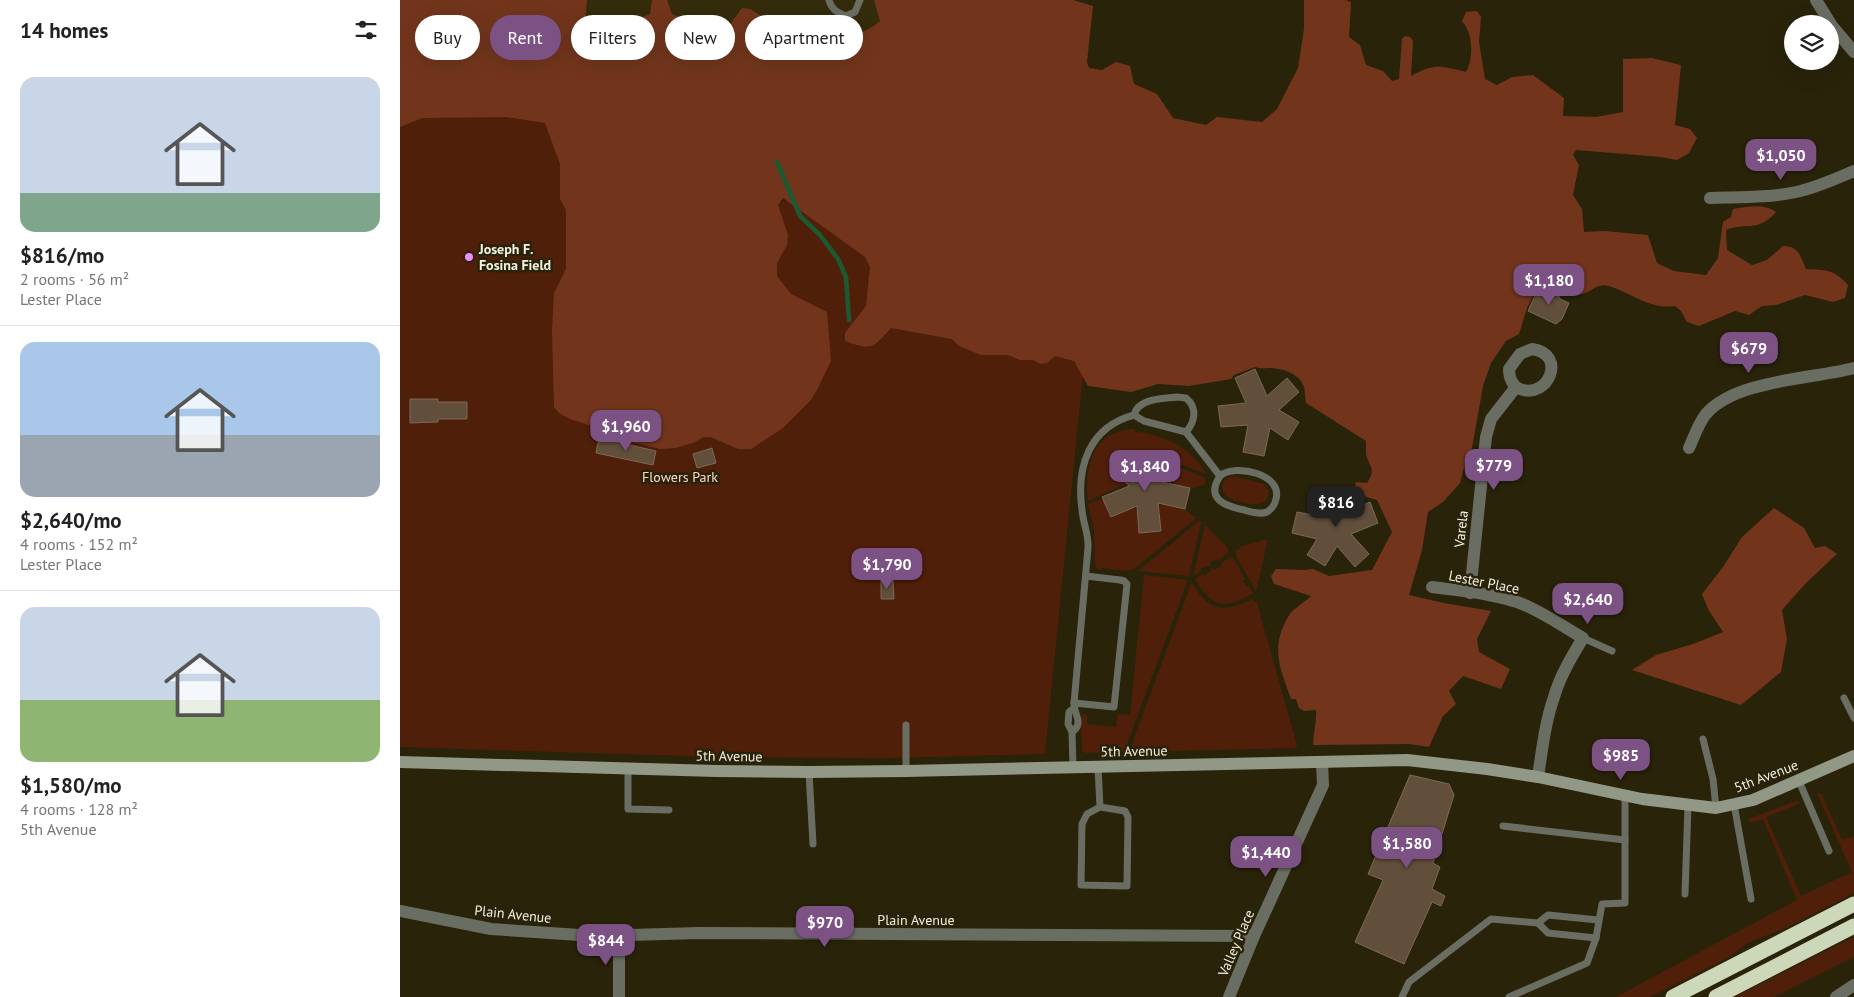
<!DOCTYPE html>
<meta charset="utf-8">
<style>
:root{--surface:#fff;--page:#f2f2f2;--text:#222;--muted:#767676;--line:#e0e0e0;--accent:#7c5285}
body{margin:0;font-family:"PT Sans",sans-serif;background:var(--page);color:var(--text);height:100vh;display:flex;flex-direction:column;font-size:19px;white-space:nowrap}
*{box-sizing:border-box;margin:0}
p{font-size:16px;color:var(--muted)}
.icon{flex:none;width:28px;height:28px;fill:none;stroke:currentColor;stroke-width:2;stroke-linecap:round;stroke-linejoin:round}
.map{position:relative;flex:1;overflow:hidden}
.drawer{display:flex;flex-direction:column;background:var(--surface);width:400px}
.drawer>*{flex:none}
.guide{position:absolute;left:15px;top:15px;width:475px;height:45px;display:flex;gap:10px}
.controls{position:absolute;left:1384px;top:15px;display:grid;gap:10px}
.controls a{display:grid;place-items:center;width:55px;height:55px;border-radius:50%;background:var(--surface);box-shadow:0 5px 20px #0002;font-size:25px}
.price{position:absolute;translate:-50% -42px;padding:0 11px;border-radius:10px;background:var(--accent);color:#fff;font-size:16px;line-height:32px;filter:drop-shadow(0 1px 2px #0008)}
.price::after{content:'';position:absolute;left:50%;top:30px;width:15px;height:11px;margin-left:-8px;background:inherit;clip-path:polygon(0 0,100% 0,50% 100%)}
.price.current{background:#222;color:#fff}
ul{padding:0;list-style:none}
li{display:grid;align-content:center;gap:10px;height:265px;padding:0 20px}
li+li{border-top:1px solid var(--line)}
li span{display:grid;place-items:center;height:155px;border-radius:15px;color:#555}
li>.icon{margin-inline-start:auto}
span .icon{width:90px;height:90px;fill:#fffc;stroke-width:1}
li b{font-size:21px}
h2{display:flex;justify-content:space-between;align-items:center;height:60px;padding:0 20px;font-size:21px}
.pill{padding:0 18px;border-radius:22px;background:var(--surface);box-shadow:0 5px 20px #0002;font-size:18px;line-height:45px}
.pill.current{background:var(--accent);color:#fff}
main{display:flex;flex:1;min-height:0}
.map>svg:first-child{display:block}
</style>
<main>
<section class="drawer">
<h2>14 homes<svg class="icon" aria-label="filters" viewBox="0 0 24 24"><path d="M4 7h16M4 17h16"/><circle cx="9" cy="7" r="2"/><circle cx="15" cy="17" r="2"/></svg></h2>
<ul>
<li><span style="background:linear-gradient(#c9d6e8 75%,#7fa58c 0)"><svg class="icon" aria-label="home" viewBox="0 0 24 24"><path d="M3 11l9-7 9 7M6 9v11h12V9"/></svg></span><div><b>$816/mo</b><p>2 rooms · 56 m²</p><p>Lester Place</p></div></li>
<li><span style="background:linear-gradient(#a9c7e8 60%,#9aa5b1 0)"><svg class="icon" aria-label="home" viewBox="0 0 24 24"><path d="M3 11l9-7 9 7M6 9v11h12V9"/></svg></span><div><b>$2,640/mo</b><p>4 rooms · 152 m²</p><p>Lester Place</p></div></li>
<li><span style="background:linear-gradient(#c9d6e8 60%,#8fb573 0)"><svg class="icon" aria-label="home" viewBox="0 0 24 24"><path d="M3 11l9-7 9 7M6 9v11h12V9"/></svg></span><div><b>$1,580/mo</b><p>4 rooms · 128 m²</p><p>5th Avenue</p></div></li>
</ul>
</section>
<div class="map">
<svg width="1454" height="997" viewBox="0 0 1454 997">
<rect width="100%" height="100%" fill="#29230a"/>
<polygon fill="#332b0a" points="156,0 476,0 480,21 467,32 437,34 296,39 185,24"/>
<g fill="#501f09">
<polygon points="0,25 299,198 699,214 645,754 485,758 318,757 0,747"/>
<path d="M735,429V432C761,433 794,449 806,474L777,463L773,464L755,453L748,468L739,469L725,453L711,466L727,481L726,484L688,501C684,466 693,430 735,429Z"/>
<path d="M777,466L805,478V484C801,485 797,487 793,488C778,490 761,480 777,466Z"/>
<path d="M833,476L864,484L869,491C869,512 837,503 826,496C819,488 822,478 833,476Z"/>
<polygon points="703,499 711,517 725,511 731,506 739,511 740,518 738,518 740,533 761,531 759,516 756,509 764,503 770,506 785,509 796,518 734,569 728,571 701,568 701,571 696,567 695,563 694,531 688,504"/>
<polygon points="799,521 801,522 789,576 738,571"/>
<polygon points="805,525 827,547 829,552 818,561 816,559 810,562 811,565 807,567 806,566 800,569 801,571 793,576"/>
<polygon points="868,539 856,591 837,558 836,551 842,546"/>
<path d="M830,557L833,558L845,579L843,581L847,587L849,586L853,593C826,610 812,608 795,579L803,574L805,576L813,568L815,570L821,566L820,564Z"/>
<polygon points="744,575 788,580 724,752 687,753 683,752 682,749 681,719 683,714 687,715 687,724 716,727 718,714 730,715"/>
<path d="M791,584L794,585C809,613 827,612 852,599L857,603L897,745L896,748L729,752Z"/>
<polygon points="1417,793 1421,793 1442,840 1454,836 1454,893 1386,928 1347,943 1328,958 1250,997 1216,997 1397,900 1363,819 1349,823 1348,819 1396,801 1401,803 1366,817 1401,896 1452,872"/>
<polygon points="1454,937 1454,957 1374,997 1334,997"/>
</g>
<g fill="#72351c">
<path d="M0,0H187L185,24L215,28L250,14L252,0H267L272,14L312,31L326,30L342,8L350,9L368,20L417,35L425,28C433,28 437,30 444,32C460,35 469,30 480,21L474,0H673L693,6L687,62L689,68L702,70L716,62L730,66L734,84L757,94L773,118L806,125L817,117L862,122L877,109L898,68L904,29V0H945L951,2L949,37L960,45L966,65L983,71L992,81L999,79L1002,39L1005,36L1010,37L1013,41L1011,76C1035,63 1040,66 1066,72C1074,58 1073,33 1062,21L1066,12L1077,11L1081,17L1079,42L1085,79L1097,85L1112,77L1133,75L1164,98L1163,116L1196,117L1223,112V59L1252,58L1281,65L1275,125L1290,129L1297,138L1289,153L1277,160L1261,157L1176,150L1173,155L1179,165L1173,195L1182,209L1184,232L1204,231L1248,235L1257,263L1274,271L1306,275L1318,258L1323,222L1331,217L1333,209C1348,207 1363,203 1376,212C1356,234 1348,221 1326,230L1327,250L1352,265L1367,260L1383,246C1399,246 1400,256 1406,269C1426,270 1434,269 1448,285L1445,298L1433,302L1405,295L1376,305L1362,306L1349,315L1335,311L1299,326L1287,322L1281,311L1275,306C1251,310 1231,293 1209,286C1195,282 1191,294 1180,294C1172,294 1171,289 1164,285C1158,281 1149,279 1142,277L1127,308L1119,334L1106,341L1091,363L1083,386L1072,448L1066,460L1060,483L1043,502L1028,512L1022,550L1009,595L1044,603L1091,611L1077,639L1079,652L1110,669L1101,689L1063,676L1049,691L1056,704L1043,716L1029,747L1009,744L913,745C913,733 917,722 916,710L904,711L899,708L896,699H891C880,668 870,648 888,617C892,609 904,603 911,596L874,584L871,576L876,569L905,570L913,569L929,576L972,570L992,532L977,500L956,494L954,489L956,482L967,483C977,468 969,467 966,454C966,450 966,445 966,441L906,403C905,398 905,391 904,387C900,374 882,368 870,368C864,368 861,369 855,367L834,375L831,379L789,386L758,384L731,392L688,386L674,361L655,356L647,363L641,364L633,360H620L608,355H581L559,346L552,339L491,328C473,348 472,351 445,341V333L466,306L470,267L465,257L383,198L378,205L388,235L387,245L377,263V276L391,294L427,312L431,361L418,388L411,400L383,428L351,449H338L311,437H304L293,443L275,448L260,449L200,434L192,426L170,419L159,413L154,407L152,330L154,293L166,269V210L160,199V164L145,123L107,117L22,118L0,127Z"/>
<polygon points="1374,508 1404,528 1415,548 1425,546 1437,554 1406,583 1382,610 1387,639 1381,672 1341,705 1232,670 1256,655 1293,644 1323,632 1308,609 1302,594 1323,567 1342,537"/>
</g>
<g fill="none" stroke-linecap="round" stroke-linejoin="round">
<polyline stroke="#1b5a30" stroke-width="4.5" points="377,162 400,216 420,235 438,259 446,277 449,320"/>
</g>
<g fill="#624f3b" stroke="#7c6954">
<polygon points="1138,289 1144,292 1151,289 1157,292 1160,299 1169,303 1162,319 1156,324 1128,311"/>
<polygon points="855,369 867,396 887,378 899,392 879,410 899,422 888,440 870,428 864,456 843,452 848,425 821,427 818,406 846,403 835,378"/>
<polygon points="10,399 38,399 38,402 67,402 67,419 38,419 38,422 10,423"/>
<polygon points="199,438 256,451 253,465 196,453"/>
<polygon points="312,448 316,463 297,468 293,454"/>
<polygon points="725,453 743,474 755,453 773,464 762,482 790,488 785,509 758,503 761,531 739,533 737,506 711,517 702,497 729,486 711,466"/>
<polygon points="943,488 945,513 970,502 978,523 951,534 969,554 955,567 937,546 925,566 907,555 917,539 892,533 897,512 923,517 921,490"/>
<polygon points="481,580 493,580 494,599 481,599"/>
<polygon points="1010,775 1049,784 1054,795 1033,863 1040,867 1032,889 1045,896 1041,906 1032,902 1004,964 955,942 983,880 968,874"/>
</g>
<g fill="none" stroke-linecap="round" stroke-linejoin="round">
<g stroke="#6a6e62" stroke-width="7">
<path d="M429,0C431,9 437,13 446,16L455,12L460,0"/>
<path d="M777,397L786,398C798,408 795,422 786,432L744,421L734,415C738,398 763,399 777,397Z"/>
<path d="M786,432L820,476C805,499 825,506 844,510C852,512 861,515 867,512C872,509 875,504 876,499C883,474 835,463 820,476"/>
<polyline points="1183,638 1212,651"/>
<polyline points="1444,698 1454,718"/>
<polyline points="674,703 714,707 727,584 724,581 720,580 686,576"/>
<path d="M672,732C685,723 673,713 674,703L688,548C689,535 683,523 682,510C676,467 689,427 734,415"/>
<polyline points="1303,739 1313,779 1316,808"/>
<polyline points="698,767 700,807 725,811 728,817 727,886 681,885 682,824 687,814 700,807"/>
<polyline points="673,768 672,732 668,724 669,712 674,708"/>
<polyline points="228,769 228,809 269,810"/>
<polyline points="506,771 506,725"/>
<polyline points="409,772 413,844"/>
<polyline points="1399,781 1429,851"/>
<polyline points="1334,804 1351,899"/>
<polyline points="1103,826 1225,840"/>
<polyline points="1285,894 1288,805"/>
<polyline points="1138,923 1148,915 1198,920"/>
<polyline points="1002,997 1009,982 1091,919 1138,923 1148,933 1196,938"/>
<polyline points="1109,997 1187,963 1196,938 1202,904 1225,903 1225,796"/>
</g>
<g stroke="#6a6e62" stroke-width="12">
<polyline points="1416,0 1432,26 1454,52"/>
<path d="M1310,198C1339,197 1368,198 1396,192C1416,188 1435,179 1454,171"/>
<path d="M1132,349C1168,354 1148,400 1120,389C1112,386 1109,377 1109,369L1120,354Z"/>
<path d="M1289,448C1294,437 1298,424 1306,414C1335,380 1412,379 1454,368"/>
<path d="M1032,587C1060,591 1090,593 1117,602C1140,610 1162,626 1183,638C1172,656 1160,676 1154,697C1145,723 1142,750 1138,777"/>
<polyline points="1070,593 1086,437 1091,419 1116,387"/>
<polyline points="0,911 91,929 195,936 299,933 854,936"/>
<polyline points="219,997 219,936"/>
<polyline points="829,997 854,936 923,785 922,762"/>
<polyline points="1436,997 1454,985"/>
</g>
<polyline stroke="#929886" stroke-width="12" points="0,762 316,771 409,772 506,771 1007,760 1087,769 1138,777 1242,799 1316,808 1353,800 1454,756"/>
<g stroke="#cdd8bb" stroke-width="15">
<polyline points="1273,997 1454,904"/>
<polyline points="1316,997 1454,926"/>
</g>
</g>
<circle fill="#ea8dfd" stroke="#29230a" stroke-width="2" cx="69" cy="257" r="5"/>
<g text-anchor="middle" stroke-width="5" stroke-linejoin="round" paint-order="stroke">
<g font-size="14" font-weight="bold" fill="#f5f1e2" stroke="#29230a" text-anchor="start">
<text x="79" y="254">Joseph F.<tspan x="79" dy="16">Fosina Field</tspan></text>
</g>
<g font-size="14" fill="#fed6c7" stroke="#29230a">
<text x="280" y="482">Flowers Park</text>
</g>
<g font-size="14" fill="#f5f1e2" stroke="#29230a">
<text transform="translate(1061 529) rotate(-84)" y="5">Varela</text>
<text transform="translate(1084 582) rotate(11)" y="5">Lester Place</text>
<text transform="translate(734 751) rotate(-1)" y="5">5th Avenue</text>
<text transform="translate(329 756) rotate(1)" y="5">5th Avenue</text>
<text transform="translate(1366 776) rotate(-21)" y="5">5th Avenue</text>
<text transform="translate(113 914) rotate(6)" y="5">Plain Avenue</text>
<text x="516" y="925">Plain Avenue</text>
<text transform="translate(836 943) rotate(-67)" y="5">Valley Place</text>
</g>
</g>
</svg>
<div class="controls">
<a><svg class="icon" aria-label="layers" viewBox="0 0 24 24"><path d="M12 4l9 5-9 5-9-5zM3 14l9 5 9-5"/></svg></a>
</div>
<b class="price" style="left:1381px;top:181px">$1,050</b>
<b class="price" style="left:1149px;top:306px">$1,180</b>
<b class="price" style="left:1349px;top:374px">$679</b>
<b class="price" style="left:226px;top:452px">$1,960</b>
<b class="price" style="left:1094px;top:491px">$779</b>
<b class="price" style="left:745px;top:492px">$1,840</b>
<b class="price current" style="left:936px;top:528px">$816</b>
<b class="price" style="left:487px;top:590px">$1,790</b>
<b class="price" style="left:1188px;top:625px">$2,640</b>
<b class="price" style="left:1221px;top:781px">$985</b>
<b class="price" style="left:1007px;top:869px">$1,580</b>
<b class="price" style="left:866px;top:878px">$1,440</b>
<b class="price" style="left:425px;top:948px">$970</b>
<b class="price" style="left:206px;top:966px">$844</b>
<div class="guide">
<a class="pill">Buy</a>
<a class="pill current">Rent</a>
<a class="pill">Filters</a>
<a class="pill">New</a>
<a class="pill">Apartment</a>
</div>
</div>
</main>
